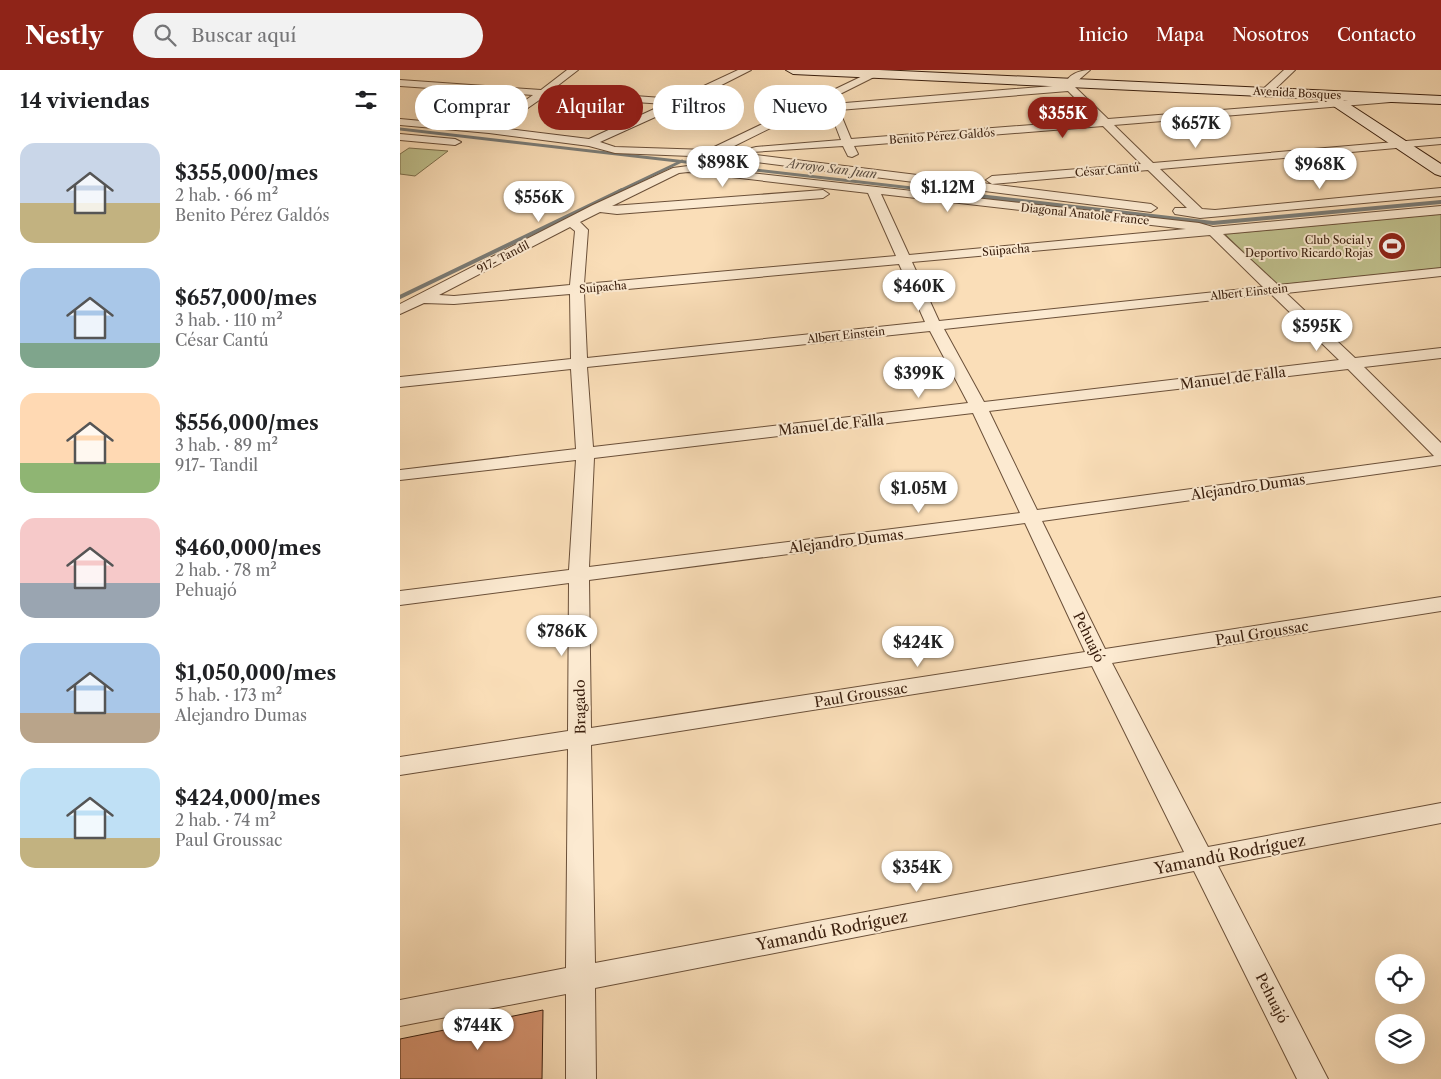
<!DOCTYPE html>
<html lang="es">
<meta charset="utf-8">
<style>
:root{--surface:#fff;--page:#f2f2f2;--text:#202124;--muted:#757577;--accent:#8f2418}
body{margin:0;font-family:"Libre Caslon Text",serif;background:var(--page);color:var(--text);height:100vh;display:flex;flex-direction:column;font-size:19px;white-space:nowrap}
*{box-sizing:border-box;margin:0}
p{font-size:16px;color:var(--muted)}
.icon{flex:none;width:28px;height:28px;fill:none;stroke:currentColor;stroke-width:2;stroke-linecap:round;stroke-linejoin:round}
.map{position:relative;flex:1;overflow:hidden}
.drawer{display:flex;flex-direction:column;background:var(--surface);width:400px}
.drawer>*{flex:none}
.guide{position:absolute;left:15px;top:15px;width:475px;height:45px;display:flex;gap:10px}
.controls{position:absolute;left:975px;top:884px;display:grid;gap:10px}
.controls a{display:grid;place-items:center;width:50px;height:50px;border-radius:50%;background:var(--surface);box-shadow:0 5px 20px #0002;font-size:25px}
.price{position:absolute;translate:-50% -42px;padding:0 11px;border-radius:18px;background:#fff;color:#222;font-size:16px;line-height:32px;filter:drop-shadow(0 1px 2px #0008)}
.price::after{content:'';position:absolute;left:50%;top:30px;width:15px;height:11px;margin-left:-8px;background:inherit;clip-path:polygon(0 0,100% 0,50% 100%)}
.price.active{background:var(--accent);color:#fff}
ul{padding:0;list-style:none}
li{display:flex;align-items:center;gap:15px;height:125px;padding:0 20px}
li span{display:grid;place-items:center;flex:none;width:140px;height:100px;border-radius:15px;color:#555}
li>.icon{margin-inline-start:auto}
span .icon{width:60px;height:60px;fill:#fffc;stroke-width:1}
li b{font-size:21px}
h2{display:flex;justify-content:space-between;align-items:center;height:60px;padding:0 20px;font-size:21px}
.tag{padding:0 18px;border-radius:22px;background:var(--surface);box-shadow:0 5px 20px #0002;font-size:18px;line-height:45px}
.tag.active{background:var(--accent);color:#fff}
header{display:flex;align-items:center;gap:30px;box-sizing:border-box;height:70px;padding:0 25px;background:var(--accent);color:#fff}
header strong{font-size:24px}
nav{display:flex;gap:28px;margin-inline-start:auto;font-size:18px}
.search{width:350px;height:45px;background:var(--page);display:flex;align-items:center;gap:12px;box-sizing:border-box;padding:0 18px;border-radius:28px;color:var(--muted);font-size:19px}
main{display:flex;flex:1;min-height:0}
.map>svg:first-child{display:block}
</style>
<header>
<strong>Nestly</strong>
<div class="search"><svg class="icon" aria-label="search" viewBox="0 0 24 24"><circle cx="10" cy="10" r="6"/><path d="M15 15l6 6"/></svg>Buscar aquí</div>
<nav><a>Inicio</a><a>Mapa</a><a>Nosotros</a><a>Contacto</a></nav>
</header>
<main>
<section class="drawer">
<h2>14 viviendas<svg class="icon" aria-label="filters" viewBox="0 0 24 24"><path d="M4 7h16M4 17h16"/><circle cx="9" cy="7" r="2"/><circle cx="15" cy="17" r="2"/></svg></h2>
<ul>
<li><span style="background:linear-gradient(#c9d6e8 60%,#c2b280 0)"><svg class="icon" aria-label="home" viewBox="0 0 24 24"><path d="M3 11l9-7 9 7M6 9v11h12V9"/></svg></span><div><b>$355,000/mes</b><p>2 hab. · 66 m²</p><p>Benito Pérez Galdós</p></div></li>
<li><span style="background:linear-gradient(#a9c7e8 75%,#7fa58c 0)"><svg class="icon" aria-label="home" viewBox="0 0 24 24"><path d="M3 11l9-7 9 7M6 9v11h12V9"/></svg></span><div><b>$657,000/mes</b><p>3 hab. · 110 m²</p><p>César Cantú</p></div></li>
<li><span style="background:linear-gradient(#ffd9b3 70%,#8fb573 0)"><svg class="icon" aria-label="home" viewBox="0 0 24 24"><path d="M3 11l9-7 9 7M6 9v11h12V9"/></svg></span><div><b>$556,000/mes</b><p>3 hab. · 89 m²</p><p>917- Tandil</p></div></li>
<li><span style="background:linear-gradient(#f6c9c9 65%,#9aa5b1 0)"><svg class="icon" aria-label="home" viewBox="0 0 24 24"><path d="M3 11l9-7 9 7M6 9v11h12V9"/></svg></span><div><b>$460,000/mes</b><p>2 hab. · 78 m²</p><p>Pehuajó</p></div></li>
<li><span style="background:linear-gradient(#a9c7e8 70%,#b9a48a 0)"><svg class="icon" aria-label="home" viewBox="0 0 24 24"><path d="M3 11l9-7 9 7M6 9v11h12V9"/></svg></span><div><b>$1,050,000/mes</b><p>5 hab. · 173 m²</p><p>Alejandro Dumas</p></div></li>
<li><span style="background:linear-gradient(#bfe0f5 70%,#c2b280 0)"><svg class="icon" aria-label="home" viewBox="0 0 24 24"><path d="M3 11l9-7 9 7M6 9v11h12V9"/></svg></span><div><b>$424,000/mes</b><p>2 hab. · 74 m²</p><p>Paul Groussac</p></div></li>
</ul>
</section>
<div class="map">
<svg width="1041" height="1009" viewBox="0 0 1041 1009">
<rect width="100%" height="100%" fill="#fadeb8"/>
<filter id="stains"><feTurbulence type="fractalNoise" baseFrequency=".004" numOctaves="4"/><feColorMatrix values="0 0 0 0 .2 0 0 0 0 .09 0 0 0 0 .02 0 0 0 .5 -.17"/></filter>
<radialGradient id="worn" r=".72"><stop offset=".6" stop-color="#630" stop-opacity="0"/><stop offset="1" stop-color="#630" stop-opacity=".3"/></radialGradient>
<g fill="#c0c18e" stroke="#7e704e">
<polygon points="9,78 48,81 15,106 0,104 0,84"/>
<polygon points="1041,144 1041,198 877,215 825,164"/>
</g>
<g fill="none" stroke-linecap="round" stroke-linejoin="round">
<g stroke="#7b7c76" stroke-width="3">
<polyline points="0,59 538,121"/>
<polyline points="219,121 282,91"/>
</g>
<g stroke="#7b7c76" stroke-width="4">
<polyline points="527,120 813,153 1041,132"/>
<polyline points="0,227 222,120"/>
</g>
</g>
<polygon fill="#d4926f" stroke="#3b200f" points="143,940 142,1009 0,1009 0,969"/>
<g fill="none" stroke-linecap="round" stroke-linejoin="round">
<defs>
<g id="street">
<path d="M167,0H178L152,20L276,29L338,0H351L284,34L200,72L215,77L308,80L473,1L478,4L476,6L424,32L433,34L665,15C667,5 680,0 690,0L674,14L675,17L708,49L1011,25L1015,26V30L714,55L753,93L1041,68V74L760,99L802,139L815,140L1041,118V126L800,148L775,144L773,141L775,138H787L748,100L592,114L586,110L592,106L741,94L703,56L454,76L458,84L452,87L448,86L443,76L352,82L350,80L352,78L356,77L441,70L429,39L415,36L324,81L751,134L757,138L751,142L316,87L215,83L189,76L89,63L0,55V49L87,57L133,25L0,16V10L141,20ZM668,21L697,50L451,69L439,40ZM145,26L265,34L189,69L99,58Z"/>
<polygon points="884,0 895,0 870,24 862,24 862,20"/>
<polygon points="0,64 55,69 61,72 55,75 0,70"/>
<path d="M288,96L799,153L813,157L1041,136V144L823,164L878,215L1041,198V206L886,223L955,288L1041,278V288L964,297L1041,373V395L642,451L705,579L1041,527V541L712,593L808,777L1041,733V753L818,796L928,1009H897L794,801L195,918L196,1009H166V924L0,956V930L166,898L168,679L0,705V687L168,661L169,513L0,535V521L169,500L176,390L0,410V400L176,379L171,299L0,317V307L171,289L170,224L54,234L24,233L0,244V234L193,135L273,98ZM288,102L468,123L496,186L184,214L188,160L180,152L200,142L217,144L423,128L429,124L423,120L212,136L279,103ZM481,124L786,159L509,185ZM170,157L175,161L170,215L54,226L39,225ZM810,165L863,217L539,251L512,192ZM499,194L525,252L187,288L184,223ZM871,224L939,290L584,332L544,259ZM530,261L568,333L193,377L187,297ZM948,299L1034,386L637,440L589,341ZM573,343L620,443L189,497L194,388ZM625,453L685,582L191,658L189,510ZM692,596L784,782L195,893L191,675Z"/>
</g>
<polygon id="secondary" points="386,0 479,0 1041,26 1041,34 943,30 1041,94 1041,106 1035,104 923,29 393,4"/>
</defs>
<use href="#street" stroke="#6b5039" stroke-width="2"/>
<use href="#secondary" stroke="#3b200f" stroke-width="2"/>
<use href="#street" fill="#fcead1" fill-rule="evenodd"/>
<use href="#secondary" fill="#fcead1" fill-rule="evenodd"/>
</g>
<defs>
<symbol id="stadium-disc" viewBox="-11 -11 22 22"><circle r="9.5" fill="#8f2418" stroke="#fcead1"/><path d="M0-5a6.5 5 0 1 0 0 10a6.5 5 0 1 0 0-10ZM-3.5-1.8h7v3.6h-7Z" fill="#fff"/></symbol>
</defs>
<g fill-rule="evenodd">
<use href="#stadium-disc" x="976" y="160" width="32" height="32"/>
</g>
<g text-anchor="middle" stroke-width="4" stroke-linejoin="round" paint-order="stroke">
<g font-size="11" fill="#3b200f" stroke="#fcead1">
<text transform="translate(897 23) rotate(3)" y="4">Avenida Bosques</text>
<text transform="translate(542 66) rotate(-4)" y="4">Benito Pérez Galdós</text>
<text transform="translate(707 100) rotate(-5)" y="4">César Cantú</text>
<text transform="translate(685 144) rotate(6)" y="4">Diagonal Anatole France</text>
<text transform="translate(606 180) rotate(-5)" y="4">Suipacha</text>
<text transform="translate(103 187) rotate(-27)" y="4">917- Tandil</text>
<text transform="translate(203 217) rotate(-5)" y="4">Suipacha</text>
<text transform="translate(849 222) rotate(-6)" y="4">Albert Einstein</text>
<text transform="translate(446 265) rotate(-6)" y="4">Albert Einstein</text>
</g>
<g font-size="11" fill="#3b200f" stroke="#fcead1" text-anchor="end">
<text x="973" y="174">Club Social y<tspan x="973" dy="13">Deportivo Ricardo Rojas</tspan></text>
</g>
<g font-size="12" font-style="italic" fill="#5b4e43" stroke="#fcead1">
<text transform="translate(432 99) rotate(7)" y="4">Arroyo San Juan</text>
</g>
<g font-size="14" fill="#3b200f" stroke="#fcead1">
<text transform="translate(833 308) rotate(-7)" y="5">Manuel de Falla</text>
<text transform="translate(431 355) rotate(-6)" y="5">Manuel de Falla</text>
<text transform="translate(848 417) rotate(-8)" y="5">Alejandro Dumas</text>
<text transform="translate(446 471) rotate(-7)" y="5">Alejandro Dumas</text>
<text transform="translate(862 563) rotate(-9)" y="5">Paul Groussac</text>
<text transform="translate(689 567) rotate(64)" y="5">Pehuajó</text>
<text transform="translate(461 625) rotate(-9)" y="5">Paul Groussac</text>
<text transform="translate(180 637) rotate(-91)" y="5">Bragado</text>
<text transform="translate(872 928) rotate(63)" y="5">Pehuajó</text>
</g>
<g font-size="16" fill="#3b200f" stroke="#fcead1">
<text transform="translate(830 784) rotate(-11)" y="6">Yamandú Rodríguez</text>
<text transform="translate(432 860) rotate(-11)" y="6">Yamandú Rodríguez</text>
</g>
</g>
<rect width="100%" height="100%" filter="url(#stains)"/>
<rect width="100%" height="100%" fill="url(#worn)"/>
</svg>
<div class="controls">
<a><svg class="icon" aria-label="locate" viewBox="0 0 24 24"><circle cx="12" cy="12" r="6"/><path d="M12 2v4M12 18v4M2 12h4M18 12h4"/></svg></a>
<a><svg class="icon" aria-label="layers" viewBox="0 0 24 24"><path d="M12 4l9 5-9 5-9-5zM3 14l9 5 9-5"/></svg></a>
</div>
<b class="price active" style="left:663px;top:69px">$355K</b>
<b class="price" style="left:796px;top:79px">$657K</b>
<b class="price" style="left:323px;top:118px">$898K</b>
<b class="price" style="left:920px;top:120px">$968K</b>
<b class="price" style="left:548px;top:143px">$1.12M</b>
<b class="price" style="left:139px;top:153px">$556K</b>
<b class="price" style="left:519px;top:242px">$460K</b>
<b class="price" style="left:917px;top:282px">$595K</b>
<b class="price" style="left:519px;top:329px">$399K</b>
<b class="price" style="left:519px;top:444px">$1.05M</b>
<b class="price" style="left:162px;top:587px">$786K</b>
<b class="price" style="left:518px;top:598px">$424K</b>
<b class="price" style="left:517px;top:823px">$354K</b>
<b class="price" style="left:78px;top:981px">$744K</b>
<div class="guide">
<a class="tag">Comprar</a>
<a class="tag active">Alquilar</a>
<a class="tag">Filtros</a>
<a class="tag">Nuevo</a>
</div>
</div>
</main>
